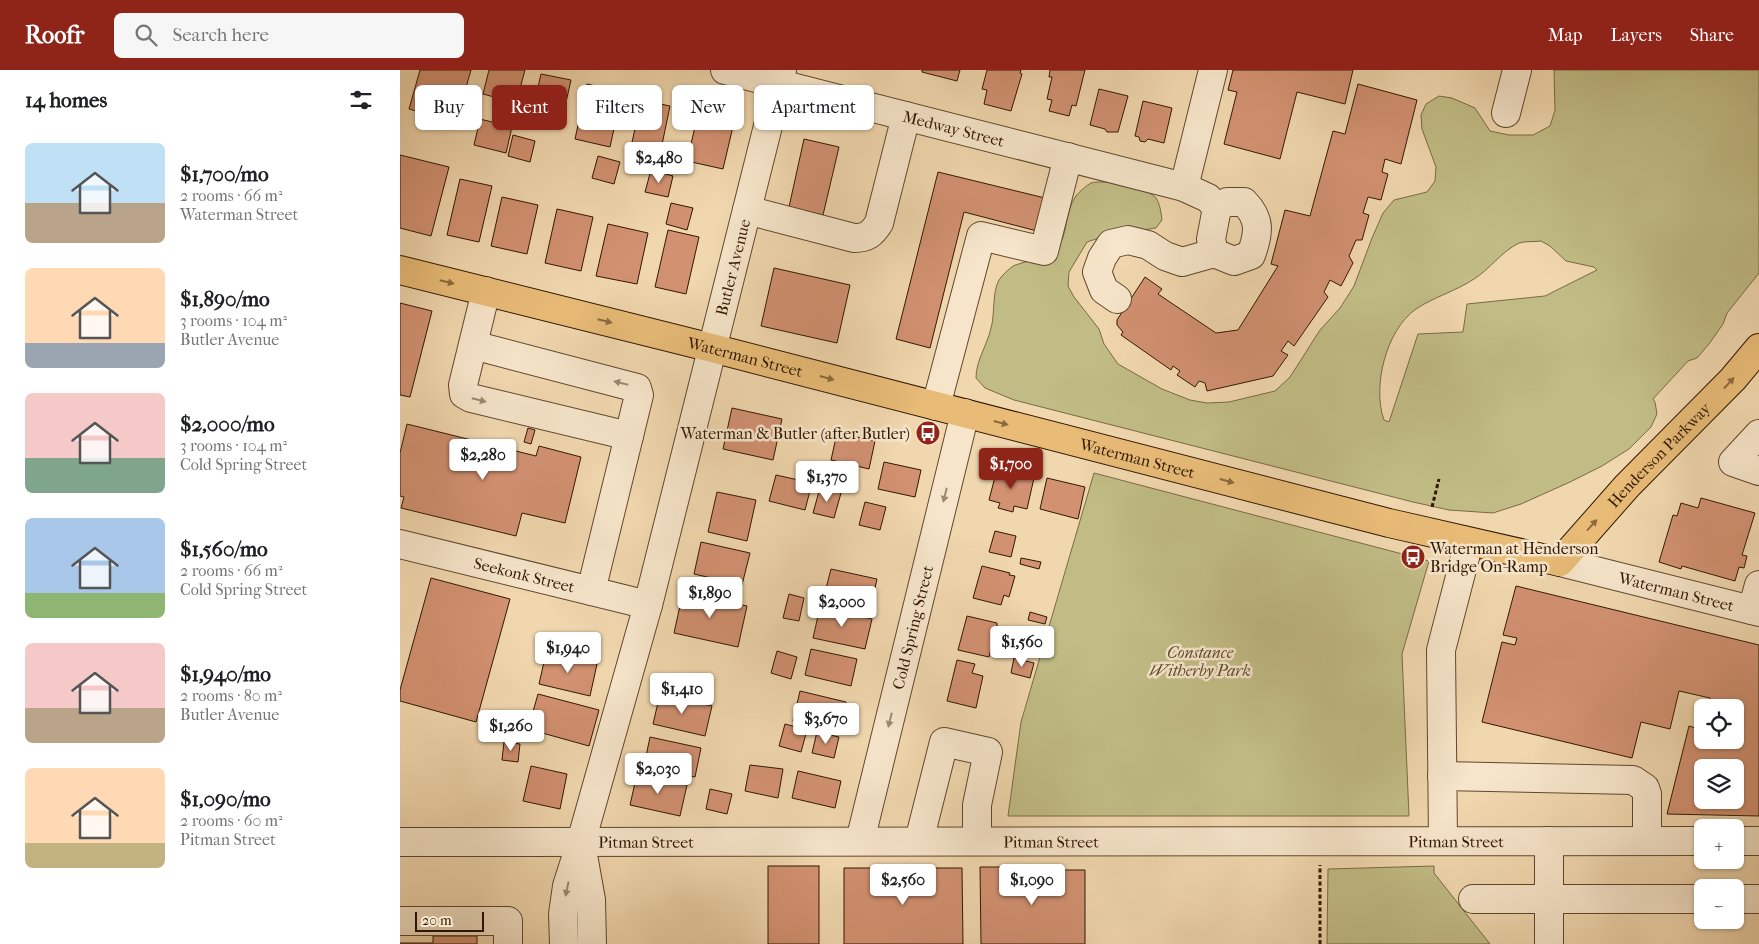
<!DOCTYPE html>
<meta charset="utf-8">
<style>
:root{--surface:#fff;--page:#f6f6f6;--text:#202124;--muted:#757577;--accent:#8f2418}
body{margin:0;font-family:"IM FELL French Canon",serif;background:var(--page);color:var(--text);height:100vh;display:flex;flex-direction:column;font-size:19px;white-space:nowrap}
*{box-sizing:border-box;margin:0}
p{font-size:16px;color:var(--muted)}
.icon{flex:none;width:28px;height:28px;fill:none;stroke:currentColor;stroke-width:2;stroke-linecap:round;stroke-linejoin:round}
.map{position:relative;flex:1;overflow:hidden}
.side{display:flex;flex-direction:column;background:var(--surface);width:400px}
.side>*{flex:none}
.guide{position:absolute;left:15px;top:15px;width:475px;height:45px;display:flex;gap:10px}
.controls{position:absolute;left:1294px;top:629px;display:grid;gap:10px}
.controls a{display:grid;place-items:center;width:50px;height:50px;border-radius:8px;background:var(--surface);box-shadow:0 1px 4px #0004;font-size:25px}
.scale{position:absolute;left:15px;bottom:12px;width:69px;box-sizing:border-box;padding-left:5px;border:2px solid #311703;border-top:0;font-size:14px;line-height:18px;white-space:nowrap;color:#311703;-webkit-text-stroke:4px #f6e5ca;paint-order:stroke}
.price{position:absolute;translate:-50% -42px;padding:0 11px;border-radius:5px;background:#fff;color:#222;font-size:16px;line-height:32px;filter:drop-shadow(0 1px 2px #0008)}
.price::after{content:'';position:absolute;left:50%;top:30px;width:15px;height:11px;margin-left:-8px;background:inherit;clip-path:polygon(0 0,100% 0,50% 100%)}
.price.on{background:var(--accent);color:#fff}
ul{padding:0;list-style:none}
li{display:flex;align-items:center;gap:15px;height:125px;padding:0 25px}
li span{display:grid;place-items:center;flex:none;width:140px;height:100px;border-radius:8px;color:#555}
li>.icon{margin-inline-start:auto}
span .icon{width:60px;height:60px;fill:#fffc;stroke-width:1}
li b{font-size:21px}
h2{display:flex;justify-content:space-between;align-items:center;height:60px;padding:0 25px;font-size:21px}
.tag{padding:0 18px;border-radius:8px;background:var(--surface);box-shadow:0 1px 4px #0004;font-size:18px;line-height:45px}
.tag.on{background:var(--accent);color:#fff}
header{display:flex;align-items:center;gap:30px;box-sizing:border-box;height:70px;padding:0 25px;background:var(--accent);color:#fff}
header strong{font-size:24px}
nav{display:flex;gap:28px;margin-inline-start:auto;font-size:18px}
.search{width:350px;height:45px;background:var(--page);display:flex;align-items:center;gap:12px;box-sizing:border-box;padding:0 18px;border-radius:8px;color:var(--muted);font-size:19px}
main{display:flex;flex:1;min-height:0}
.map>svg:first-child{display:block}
</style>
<header>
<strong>Roofr</strong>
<div class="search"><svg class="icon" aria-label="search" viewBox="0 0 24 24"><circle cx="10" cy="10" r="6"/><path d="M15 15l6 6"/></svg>Search here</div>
<nav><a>Map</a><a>Layers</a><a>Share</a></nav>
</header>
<main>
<section class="side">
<h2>14 homes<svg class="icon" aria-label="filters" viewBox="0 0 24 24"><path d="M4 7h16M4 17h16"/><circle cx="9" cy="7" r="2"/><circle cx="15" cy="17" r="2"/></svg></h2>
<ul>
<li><span style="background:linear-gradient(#bfe0f5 60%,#b9a48a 0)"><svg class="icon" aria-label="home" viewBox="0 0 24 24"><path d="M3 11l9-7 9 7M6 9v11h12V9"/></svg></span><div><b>$1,700/mo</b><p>2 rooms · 66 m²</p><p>Waterman Street</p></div></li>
<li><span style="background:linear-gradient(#ffd9b3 75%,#9aa5b1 0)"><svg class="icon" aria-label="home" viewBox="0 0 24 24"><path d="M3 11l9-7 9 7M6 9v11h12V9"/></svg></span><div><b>$1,890/mo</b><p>3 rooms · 104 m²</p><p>Butler Avenue</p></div></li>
<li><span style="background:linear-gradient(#f6c9c9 65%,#7fa58c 0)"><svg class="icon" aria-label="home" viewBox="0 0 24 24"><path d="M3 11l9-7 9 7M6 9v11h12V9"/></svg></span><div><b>$2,000/mo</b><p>3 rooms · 104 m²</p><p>Cold Spring Street</p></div></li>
<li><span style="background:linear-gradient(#a9c7e8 75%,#8fb573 0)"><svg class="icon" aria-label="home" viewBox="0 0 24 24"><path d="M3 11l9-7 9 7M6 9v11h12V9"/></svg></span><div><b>$1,560/mo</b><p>2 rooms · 66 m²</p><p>Cold Spring Street</p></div></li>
<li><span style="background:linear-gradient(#f6c9c9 65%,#b9a48a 0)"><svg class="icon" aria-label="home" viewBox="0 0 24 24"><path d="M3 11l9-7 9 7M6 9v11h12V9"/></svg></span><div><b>$1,940/mo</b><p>2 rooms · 80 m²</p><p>Butler Avenue</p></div></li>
<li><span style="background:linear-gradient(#ffd9b3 75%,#c2b280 0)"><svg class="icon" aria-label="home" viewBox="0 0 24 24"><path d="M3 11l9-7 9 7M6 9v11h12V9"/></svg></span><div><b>$1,090/mo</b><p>2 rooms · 60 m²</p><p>Pitman Street</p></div></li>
</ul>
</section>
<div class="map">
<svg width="1359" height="874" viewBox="0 0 1359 874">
<rect width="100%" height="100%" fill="#f1d7ae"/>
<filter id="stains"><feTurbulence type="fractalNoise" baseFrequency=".004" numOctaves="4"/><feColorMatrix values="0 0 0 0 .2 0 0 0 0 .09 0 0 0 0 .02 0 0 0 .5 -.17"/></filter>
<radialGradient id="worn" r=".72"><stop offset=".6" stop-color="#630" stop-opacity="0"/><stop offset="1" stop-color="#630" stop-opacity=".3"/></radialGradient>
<g fill="#c1bc85" stroke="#796a44" fill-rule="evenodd">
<path d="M1154,0H1359V203L1327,243L1323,254L1309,274L1297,288L1288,291L1253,329L1255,332L1257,344L1251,357L1229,379L1202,396L1170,412L1121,434L1093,443L1049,440L1013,432L614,330L585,318L576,308C576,290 587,276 591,258C595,245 592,222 599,210C602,205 609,199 613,196C622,192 652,186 655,181C669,166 664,142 676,126C679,122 687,115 691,113C704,109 747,117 756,128C760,134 761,142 762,150L756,158L708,165L687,172L669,202L668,216L674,227L699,259L704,274L718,294L762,319L790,330L807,333L829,332L875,321L890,307L920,260L940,238L954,216L972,168L983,143L994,130L1027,122L1035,111L1036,97L1022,59L1021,45L1026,34L1039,26L1052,28L1075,38L1090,61L1109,65H1133L1150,56L1155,40ZM1141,171L1150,176L1166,191L1194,197L1197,200L1145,226L1067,234L1063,262L1018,264L989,352L984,350C972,317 986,260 1016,239C1034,227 1056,221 1074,209C1090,199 1101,182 1119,173C1125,171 1135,172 1141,171Z"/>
<polygon points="694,403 1029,491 1002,584 1009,746 608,746 621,652"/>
<polygon points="1034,796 1034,803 1090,874 927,874 928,799"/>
</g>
<g fill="#d29171" stroke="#311703" fill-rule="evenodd">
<polygon points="20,0 71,0 56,52 9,39"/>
<polygon points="89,0 125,0 116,33 83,24"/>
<polygon points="522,0 560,0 557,11 522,2"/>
<polygon points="587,0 621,0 620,3 622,4 611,41 584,34 587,20 582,19"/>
<polygon points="650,0 685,0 676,36 672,35 669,46 649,41 652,30 647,29 652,7 649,7"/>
<polygon points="833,0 953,0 945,34 897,22 880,89 824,74 837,22 828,20"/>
<polygon points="141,4 171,10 160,59 130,53"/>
<polygon points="187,14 222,22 210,77 175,69"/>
<polygon points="958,14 1017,30 1001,94 985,89 982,102 988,104 981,130 968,127 963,143 969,145 962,170 956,170 949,186 953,193 941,216 930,210 924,222 928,227 894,276 888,271 881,281 888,285 873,306 807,321 805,313 799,311 795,317 777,305 780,301 773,296 771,300 721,265 723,262 717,255 717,250 745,207 762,219 758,224 816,263 838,260 878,196 871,194 885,140 910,146 933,61 945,64"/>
<polygon points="699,19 728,26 718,62 707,62 705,59 690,55"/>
<polygon points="241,30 270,36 259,89 230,82"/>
<polygon points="743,31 772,38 764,73 748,69 745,72 740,71 739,67 735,66"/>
<polygon points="298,44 334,52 323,99 287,91"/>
<polygon points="80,49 112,57 106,83 74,75"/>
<polygon points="113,65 135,71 130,92 108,86"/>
<polygon points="404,69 439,77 423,145 389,137"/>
<polygon points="0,85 49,97 31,166 0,158"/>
<polygon points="198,86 220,92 214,114 192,108"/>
<polygon points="251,100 273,106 268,127 245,122"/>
<polygon points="538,102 645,128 637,161 564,142 530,278 496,269"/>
<polygon points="60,109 92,116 79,172 47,165"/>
<polygon points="102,127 138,135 127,184 91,176"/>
<polygon points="271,133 293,138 287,160 266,154"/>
<polygon points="157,139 193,147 181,201 145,193"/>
<polygon points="208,154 248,163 237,214 196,206"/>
<polygon points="268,160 299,167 286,224 255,217"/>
<polygon points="374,198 450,215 437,273 361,256"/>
<polygon points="0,233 32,241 10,327 0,325"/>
<polygon points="332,338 382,349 373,390 323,379"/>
<polygon points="7,354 136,386 139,376 181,387 165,453 122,443 116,466 1,438 4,427 0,426 0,383"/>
<polygon points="128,358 135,360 131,374 124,372"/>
<polygon points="437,363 475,371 469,399 431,390"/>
<polygon points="484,392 521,400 515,427 478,419"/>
<polygon points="597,399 634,408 627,439 614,436 613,442 598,438 600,433 589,430"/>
<polygon points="376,405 412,413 405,440 369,431"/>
<polygon points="647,408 685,417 678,449 640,439"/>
<polygon points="420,418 441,423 434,448 413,443"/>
<polygon points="317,422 356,430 347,471 308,462"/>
<polygon points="1301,428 1355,443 1342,485 1347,486 1344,498 1339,497 1335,511 1282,496 1281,499 1259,492 1273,445 1277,446 1281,433 1298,438"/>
<polygon points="465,432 486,437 480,460 459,455"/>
<polygon points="595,461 616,466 611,487 589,482"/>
<polygon points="301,472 350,483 342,515 294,504"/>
<polygon points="621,488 641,492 639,499 620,494"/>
<polygon points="582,496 610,503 609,505 615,506 609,527 604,525 601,535 573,528"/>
<polygon points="431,499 477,509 471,536 424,526"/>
<polygon points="31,508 110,529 76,652 0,631 0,620"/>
<path d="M1116,516L1359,575V746L1267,744L1289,656L1302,660V670H1335V638H1308L1310,628L1279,621L1270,659L1241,652L1232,688L1082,652L1102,572L1115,575L1117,568L1103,565ZM1302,698H1335V730H1302Z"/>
<polygon points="283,522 347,536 338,577 274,563"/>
<polygon points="389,524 404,528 399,551 383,548"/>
<polygon points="420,537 472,549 465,579 413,568"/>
<polygon points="630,542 647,547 645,554 628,550"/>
<polygon points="567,546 597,553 597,556 610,560 604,582 591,579 589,587 558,580"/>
<polygon points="411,579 457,589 451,616 405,605"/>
<polygon points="377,581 397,587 391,609 371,603"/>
<polygon points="146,583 197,594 190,626 139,614"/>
<polygon points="614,588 634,593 630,608 611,603"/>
<polygon points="557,590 575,594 572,603 583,606 576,638 547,631"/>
<polygon points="400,621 446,632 439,661 393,651"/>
<polygon points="138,624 199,640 189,676 128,659"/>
<polygon points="260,624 312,636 305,666 253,654"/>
<polygon points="385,654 407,660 401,682 379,676"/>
<polygon points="417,662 439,667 434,688 412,683"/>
<polygon points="250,667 301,678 295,707 244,696"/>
<polygon points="104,672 120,674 118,692 102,690"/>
<polygon points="350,695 383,699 378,728 345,721"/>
<polygon points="131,696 167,704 160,739 123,731"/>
<polygon points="398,701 441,711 435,738 392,728"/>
<polygon points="237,704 287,715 280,746 230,735"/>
<polygon points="310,719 332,724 327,744 306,739"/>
<rect x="368" y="796" width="51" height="78"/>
<polygon points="580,797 662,797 662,800 685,800 685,874 581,874"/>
<polygon points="444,798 562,798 563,874 444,874"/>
<polygon points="33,866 77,866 77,874 0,874 0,873 33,873"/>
</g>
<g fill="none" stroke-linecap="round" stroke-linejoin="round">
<defs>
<g id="minor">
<path id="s1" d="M325,0L784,117L808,128L817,138"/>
<polyline points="1106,43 1117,0"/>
<polyline points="784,117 813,0"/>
<path d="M827,132H844C861,149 859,163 851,185L834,191L814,183L811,169L817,138Z"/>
<path d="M347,140L454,168C467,168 472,164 479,153L506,46"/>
<polyline points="86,221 63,315 64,324 71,328 229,366"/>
<polyline points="717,229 704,220 697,202 702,188 711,174 728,170 748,175 765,186 782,192 814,183"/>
<polyline points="73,275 237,318 239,325 191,521"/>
<polyline points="536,336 581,166 644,181 668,87"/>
<polyline points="1359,364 1333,392 1359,401"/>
<path id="s2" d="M0,474L248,535"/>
<path id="s3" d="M1160,492L1359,542"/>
<polyline points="1352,540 1359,515"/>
<polyline points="1042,706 1233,710 1245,718 1247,724 1247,771"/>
<polyline points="1043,770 1041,580 1069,472"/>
<path id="s4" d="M460,771L565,343"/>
<polyline points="519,771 544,672 588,682 577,735 577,771"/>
<polyline points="1149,771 1149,874"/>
<polyline points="1335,771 1359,771"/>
<path id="s5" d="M0,772L1302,771"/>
<polyline points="181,774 191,830 192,874"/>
<polyline points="1073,829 1302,829"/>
<polyline points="1335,829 1359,829"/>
<polyline points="0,851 108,851 108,874"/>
<path id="s6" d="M164,874L163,844L167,816L181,772L248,535L382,0"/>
</g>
<g id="major">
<path id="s7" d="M0,200L312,278L989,453L1160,492L1227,416L1333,309L1359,278"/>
</g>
</defs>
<use href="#minor" stroke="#61472e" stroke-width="30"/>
<use href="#major" stroke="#311703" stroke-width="30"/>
<g stroke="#311703" stroke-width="3" stroke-dasharray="4 2.5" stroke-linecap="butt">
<polyline points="1032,437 1039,409"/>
<polyline points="920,874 920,795"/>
</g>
<use href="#minor" stroke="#f6e5ca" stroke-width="28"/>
<use href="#major" stroke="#e8bc77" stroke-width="28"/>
</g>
<defs><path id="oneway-solid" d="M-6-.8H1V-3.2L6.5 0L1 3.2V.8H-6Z" transform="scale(1.25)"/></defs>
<g fill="#8c6a3d">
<use href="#oneway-solid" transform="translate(47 212) rotate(14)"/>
<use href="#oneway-solid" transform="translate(205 251) rotate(14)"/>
<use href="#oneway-solid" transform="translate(427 308) rotate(15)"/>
<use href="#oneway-solid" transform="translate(1329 313) rotate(-47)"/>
<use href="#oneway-solid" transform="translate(601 353) rotate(15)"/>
<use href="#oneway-solid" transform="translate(827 411) rotate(15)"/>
<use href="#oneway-solid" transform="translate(1192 455) rotate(-48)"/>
</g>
<g fill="#9d8870">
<use href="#oneway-solid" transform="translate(221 313) rotate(-166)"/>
<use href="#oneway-solid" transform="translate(79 330) rotate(14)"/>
<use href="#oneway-solid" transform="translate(545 425) rotate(104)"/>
<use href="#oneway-solid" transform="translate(490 650) rotate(104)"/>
<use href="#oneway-solid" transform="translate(167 819) rotate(102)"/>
</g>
<defs>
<symbol id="bus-disc" viewBox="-11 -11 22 22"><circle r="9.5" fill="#8f2418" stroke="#f6e5ca"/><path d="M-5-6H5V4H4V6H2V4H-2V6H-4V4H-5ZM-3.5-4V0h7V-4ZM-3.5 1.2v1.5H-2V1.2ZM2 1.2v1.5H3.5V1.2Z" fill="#fff"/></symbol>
</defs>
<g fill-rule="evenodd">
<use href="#bus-disc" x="514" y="349" width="28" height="28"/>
<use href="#bus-disc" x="999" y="473" width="28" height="28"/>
</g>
<g text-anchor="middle" stroke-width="5" stroke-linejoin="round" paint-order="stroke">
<g font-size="16" fill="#311703" stroke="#f6e5ca">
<text dy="6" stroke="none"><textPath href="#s1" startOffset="236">Medway Street</textPath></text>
<text dy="6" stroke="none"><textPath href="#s6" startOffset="699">Butler Avenue</textPath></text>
<text dy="6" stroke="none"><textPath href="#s7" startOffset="356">Waterman Street</textPath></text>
<text dy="6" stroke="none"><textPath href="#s7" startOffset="1342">Henderson Parkway</textPath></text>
<text dy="6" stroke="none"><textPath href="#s7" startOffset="761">Waterman Street</textPath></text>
<text dy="6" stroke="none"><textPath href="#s2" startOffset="128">Seekonk Street</textPath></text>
<text dy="6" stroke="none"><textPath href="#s3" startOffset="120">Waterman Street</textPath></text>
<text dy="6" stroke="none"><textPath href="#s4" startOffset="220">Cold Spring Street</textPath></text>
<text dy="6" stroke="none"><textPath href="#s5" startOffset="1056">Pitman Street</textPath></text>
<text dy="6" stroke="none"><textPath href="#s5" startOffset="651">Pitman Street</textPath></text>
<text dy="6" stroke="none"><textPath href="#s5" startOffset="246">Pitman Street</textPath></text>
</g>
<g font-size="16" fill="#311703" stroke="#f6e5ca" text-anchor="end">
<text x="510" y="369">Waterman &amp; Butler (after Butler)</text>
<text x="1030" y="484" text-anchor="start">Waterman at Henderson<tspan x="1030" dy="18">Bridge On-Ramp</tspan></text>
</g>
<g font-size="16" font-style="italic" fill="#5c492a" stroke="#f6e5ca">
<text x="800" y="588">Constance<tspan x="800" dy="18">Witherby Park</tspan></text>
</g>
</g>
<rect width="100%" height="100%" filter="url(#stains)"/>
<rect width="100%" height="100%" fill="url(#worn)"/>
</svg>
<div class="controls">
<a><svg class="icon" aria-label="locate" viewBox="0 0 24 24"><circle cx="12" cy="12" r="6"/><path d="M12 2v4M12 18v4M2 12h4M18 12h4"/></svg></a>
<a><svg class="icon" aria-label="layers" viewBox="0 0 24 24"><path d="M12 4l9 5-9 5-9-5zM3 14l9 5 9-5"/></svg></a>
<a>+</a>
<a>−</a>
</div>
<div class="scale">20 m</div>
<b class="price" style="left:259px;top:114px">$2,480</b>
<b class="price" style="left:83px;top:411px">$2,280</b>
<b class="price on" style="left:611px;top:420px">$1,700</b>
<b class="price" style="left:427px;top:433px">$1,370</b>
<b class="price" style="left:310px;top:549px">$1,890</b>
<b class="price" style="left:442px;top:558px">$2,000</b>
<b class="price" style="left:622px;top:598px">$1,560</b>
<b class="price" style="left:168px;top:604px">$1,940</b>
<b class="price" style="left:282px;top:645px">$1,410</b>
<b class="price" style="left:426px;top:675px">$3,670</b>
<b class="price" style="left:111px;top:682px">$1,260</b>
<b class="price" style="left:258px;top:725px">$2,030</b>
<b class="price" style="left:503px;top:836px">$2,560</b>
<b class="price" style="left:632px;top:836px">$1,090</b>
<div class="guide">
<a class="tag">Buy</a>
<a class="tag on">Rent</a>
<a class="tag">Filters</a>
<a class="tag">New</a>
<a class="tag">Apartment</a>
</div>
</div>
</main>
